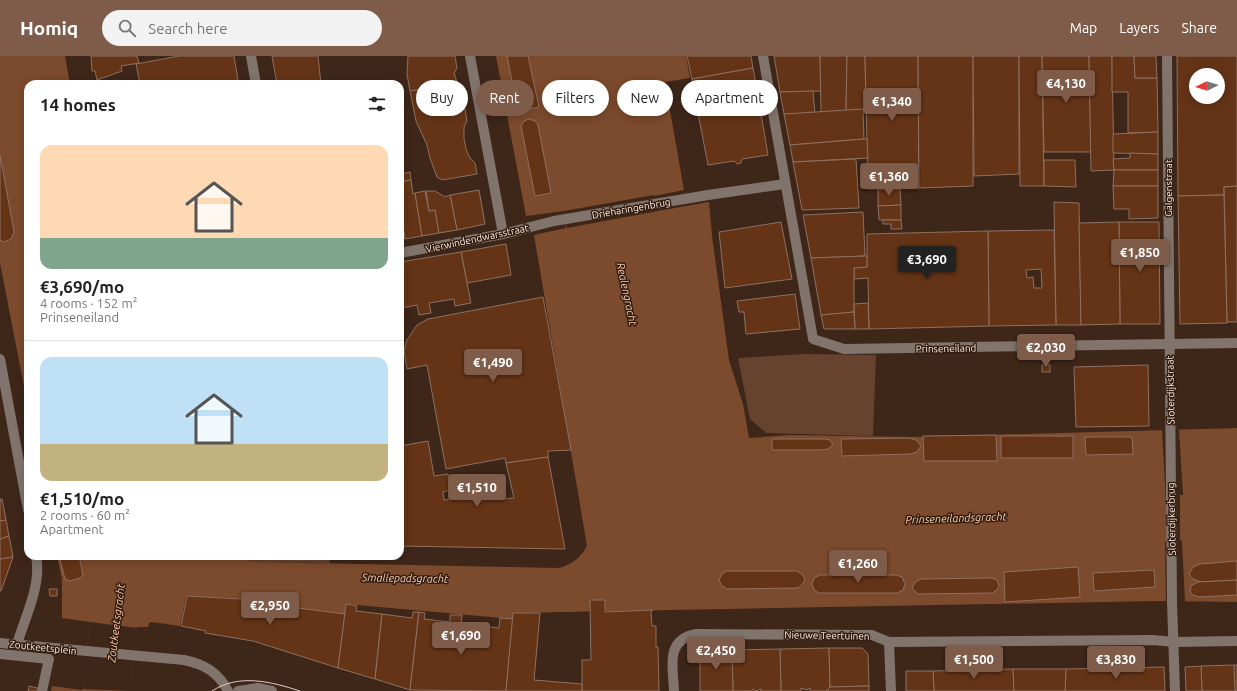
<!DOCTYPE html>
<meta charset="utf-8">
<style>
:root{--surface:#fff;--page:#f2f2f2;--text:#222;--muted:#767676;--line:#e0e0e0;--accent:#7e5c49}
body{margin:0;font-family:Ubuntu,sans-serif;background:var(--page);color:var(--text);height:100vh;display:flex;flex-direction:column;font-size:15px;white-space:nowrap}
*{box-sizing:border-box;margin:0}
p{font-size:13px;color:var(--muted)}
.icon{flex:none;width:22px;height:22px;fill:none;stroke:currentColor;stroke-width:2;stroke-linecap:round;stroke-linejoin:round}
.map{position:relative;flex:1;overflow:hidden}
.side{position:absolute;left:24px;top:24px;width:380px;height:480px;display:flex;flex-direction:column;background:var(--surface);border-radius:12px;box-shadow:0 2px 10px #0003}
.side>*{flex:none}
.top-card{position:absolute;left:416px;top:24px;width:380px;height:36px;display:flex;gap:8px}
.needle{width:26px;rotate:265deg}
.fabs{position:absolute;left:1189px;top:12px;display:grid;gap:8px}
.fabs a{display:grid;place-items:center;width:36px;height:36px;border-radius:50%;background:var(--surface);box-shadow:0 2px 10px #0003;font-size:20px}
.price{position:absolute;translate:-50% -34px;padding:0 9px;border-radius:4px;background:var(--accent);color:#fff;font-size:13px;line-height:26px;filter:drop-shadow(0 1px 2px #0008)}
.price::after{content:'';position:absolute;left:50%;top:24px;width:12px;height:9px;margin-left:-6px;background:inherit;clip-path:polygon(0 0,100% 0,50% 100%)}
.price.current{background:#222;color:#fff}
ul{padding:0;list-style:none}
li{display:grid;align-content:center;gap:8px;height:212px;padding:0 16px}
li+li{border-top:1px solid var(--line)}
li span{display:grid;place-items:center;height:124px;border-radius:12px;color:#555}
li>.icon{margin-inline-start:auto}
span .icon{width:72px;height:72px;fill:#fffc;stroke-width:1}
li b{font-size:17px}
h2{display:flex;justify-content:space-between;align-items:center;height:48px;padding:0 16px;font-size:17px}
.chip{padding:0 14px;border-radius:18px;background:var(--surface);box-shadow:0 2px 10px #0003;font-size:14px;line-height:36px}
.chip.current{background:var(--accent);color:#fff}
header{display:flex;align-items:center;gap:24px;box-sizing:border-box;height:56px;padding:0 20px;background:var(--accent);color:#fff}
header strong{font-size:19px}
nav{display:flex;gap:22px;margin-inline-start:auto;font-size:14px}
.search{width:280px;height:36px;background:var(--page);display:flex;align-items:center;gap:10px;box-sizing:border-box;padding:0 14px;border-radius:22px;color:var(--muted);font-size:15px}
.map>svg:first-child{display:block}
</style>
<header>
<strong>Homiq</strong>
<div class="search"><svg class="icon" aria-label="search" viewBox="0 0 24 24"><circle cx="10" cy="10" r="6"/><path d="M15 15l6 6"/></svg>Search here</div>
<nav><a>Map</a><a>Layers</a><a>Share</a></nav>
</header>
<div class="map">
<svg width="1237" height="635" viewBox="0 0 1237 635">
<rect width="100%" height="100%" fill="#3e2619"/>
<g fill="#66432f">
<polygon points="803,298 876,299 873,380 766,377 750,363 738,302"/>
<polygon points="227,500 329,500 330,507 259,506"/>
</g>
<g fill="#7c4a2c">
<polygon points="0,0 65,0 70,28 28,28 28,351 0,207"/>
<path d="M496,0H686L690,22L665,26L684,134L654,140L658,155L709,146L712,180L729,304L743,348L749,382L789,379L914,381L1237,372V546L1157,545L513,557V563L346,548L345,558L258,547V543L186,540L180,570L152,566L149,567L148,571H137L130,635H51L52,630L82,634L90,566L62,562V523L57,500H227L259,506L559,512C573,508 580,502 587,490L534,179L566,172L564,155L526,160Z"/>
</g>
<g fill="#3e2619">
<polygon points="654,139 658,155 567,172 564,155"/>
<polygon points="1179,373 1183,439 1180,439 1180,484 1182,485 1185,547 1166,546 1165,486 1168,485 1162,374"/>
<polygon points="90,566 137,572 130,635 82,633"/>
</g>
<g fill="#653416" stroke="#8d7162" fill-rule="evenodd">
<polygon points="91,0 137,0 139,7 121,10 122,15 97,24 95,15 92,15"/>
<polygon points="179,0 234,0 238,24 218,28 140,28 136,8"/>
<polygon points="272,0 318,0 321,28 277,28"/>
<polygon points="408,0 455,0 457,12 454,17 457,26 410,35 407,18"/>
<polygon points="507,0 528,0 539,51 518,55"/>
<polygon points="687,0 751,0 753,12 692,23"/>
<polygon points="774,0 820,0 821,35 780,36"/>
<polygon points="820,0 847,0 846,55 821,57"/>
<polygon points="847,0 865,0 866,53 846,55"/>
<polygon points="865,0 918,0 919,132 868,133"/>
<polygon points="918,0 973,0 973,130 919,132"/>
<polygon points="973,0 1019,0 1019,118 974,120"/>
<polygon points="1019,0 1042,0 1044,130 1020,130"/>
<polygon points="1042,0 1089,0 1091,96 1044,96"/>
<polygon points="1089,0 1112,0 1114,114 1091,115"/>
<polygon points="1112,0 1134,0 1135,22 1157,22 1158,76 1128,77 1128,36 1112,36"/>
<polygon points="1134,0 1156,0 1157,22 1135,22"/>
<path d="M1177,0H1237V130L1224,131V139L1178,140ZM1196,19H1218V41H1196Z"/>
<polygon points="753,12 759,46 698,57 692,23"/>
<polygon points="457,26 460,49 465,53 467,65 464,71 464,82 466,93 470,102 475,107 477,118 442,124 437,121 430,102 427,89 416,65 410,35"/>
<polygon points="813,35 815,57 784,58 780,36"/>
<polygon points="759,46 768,99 742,103 741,107 737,108 734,105 708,109 698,57"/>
<polygon points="863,53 864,83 790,89 784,58"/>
<polygon points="529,63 535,65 538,69 551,137 535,140 521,70 524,65"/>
<polygon points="1158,76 1158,98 1113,97 1113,78"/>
<polygon points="864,83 867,83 868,102 793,106 790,89"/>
<polygon points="1130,97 1158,98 1158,114 1114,114 1113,103 1130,102"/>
<polygon points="0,99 14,176 11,183 4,186 0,184"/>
<polygon points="856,103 859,152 802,154 793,106"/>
<polygon points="1044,104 1075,104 1076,131 1044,130"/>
<polygon points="1114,114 1158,114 1158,130 1113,130"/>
<polygon points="410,116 411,124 400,126 400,118"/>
<polygon points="411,124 413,138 415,137 422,180 405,183 400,156 400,126"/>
<polygon points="1113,130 1158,130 1158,162 1129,163 1129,153 1114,153"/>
<polygon points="1237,130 1237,266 1227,266 1224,131"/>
<polygon points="878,133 900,133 901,149 878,150"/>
<polygon points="479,134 485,168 457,174 450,139"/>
<polygon points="425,135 429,155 435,154 439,177 422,180 415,137"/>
<polygon points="426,135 435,135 445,141 450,139 457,174 439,177 435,154 429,155"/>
<polygon points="1224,139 1227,267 1180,268 1178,140"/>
<polygon points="1054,146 1079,147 1081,269 1056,269"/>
<polygon points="901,149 901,164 879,164 878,150"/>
<polygon points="400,156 405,182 400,183"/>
<polygon points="863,156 865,200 811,202 803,159"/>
<polygon points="883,164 901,164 902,173 891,173 891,168 883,168"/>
<polygon points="781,166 792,223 725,232 719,176"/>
<polygon points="1119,166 1159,166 1160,268 1120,268"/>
<polygon points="1119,166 1120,268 1081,269 1079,167"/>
<path d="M1054,174L1056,269L989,270L988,175ZM1041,213L1042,232H1034L1033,221L1027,222L1026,214Z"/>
<polygon points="988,175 989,270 869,273 868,222 854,223 854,212 867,211 867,178"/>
<polygon points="506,188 511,219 467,227 461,196"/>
<polygon points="461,196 471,247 455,250 454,243 429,247 431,257 419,259 417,249 402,252 400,240 400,206"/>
<polygon points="865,200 867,200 867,211 854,212 854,256 821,259 811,202"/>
<polygon points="795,238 800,273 746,278 744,256 739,256 737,245"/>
<polygon points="543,241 571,394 548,395 548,401 506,407 505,402 446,413 427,309 407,313 404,295 407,284 417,269 428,263"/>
<polygon points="868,247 869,273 855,273 854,248"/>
<polygon points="854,256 855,273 824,273 821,259"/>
<rect x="1042" y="309" width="8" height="7"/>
<polygon points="1148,309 1149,370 1076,371 1074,311"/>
<polygon points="996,379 997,405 924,405 923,380"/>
<rect x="1001" y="380" width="72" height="22"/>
<polygon points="1085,381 1132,381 1133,398 1086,399"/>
<polygon points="909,382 916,384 921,390 917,396 910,398 842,400 841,383"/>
<polygon points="772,383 825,383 830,384 833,389 828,393 820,394 772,394"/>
<polygon points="428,385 434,420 448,418 450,434 443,436 444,444 484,438 487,434 491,435 493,444 514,442 506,407 548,401 565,493 400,490 400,390"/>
<polygon points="0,443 2,443 6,464 0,465"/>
<polygon points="6,464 9,480 0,483 0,465"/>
<polygon points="9,480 13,501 0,503 0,483"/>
<polygon points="59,500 79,500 83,519 80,522 70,525 65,523"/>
<polygon points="13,501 1,535 0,535 0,503"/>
<polygon points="1237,505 1237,524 1201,526 1193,523 1189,518 1193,511 1200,508"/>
<polygon points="1078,511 1080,541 1005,546 1004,516"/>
<polygon points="1154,514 1155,531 1094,535 1093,517"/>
<polygon points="727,515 797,515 802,518 805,523 802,529 798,532 727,533 721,529 719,523 723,517"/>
<polygon points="820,519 896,519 902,521 905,528 903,534 897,537 819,537 814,534 812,528 814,522"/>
<polygon points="992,522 997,524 999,530 996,535 992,537 918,538 912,532 915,526 921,523"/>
<polygon points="1237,524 1237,539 1199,541 1193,539 1190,536 1191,530 1198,526"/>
<polygon points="49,533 57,533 57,540 50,540"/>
<polygon points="187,540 258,544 258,547 345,558 338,612 253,585 205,577 206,575 181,570"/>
<polygon points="590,544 605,544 605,556 653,554 651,556 652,570 656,570 656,591 658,591 659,635 582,635 582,604 591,604"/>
<polygon points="346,548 357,550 356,555 382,558 375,623 338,612"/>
<polygon points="413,556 419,556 410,634 375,623 382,558 412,562"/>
<polygon points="419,556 425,557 424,563 450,566 450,559 462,559 461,567 499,572 500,562 513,563 506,635 410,634"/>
<polygon points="513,557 540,557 534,624 582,628 582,635 506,635"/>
<polygon points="829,592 830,631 826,635 810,635 810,632 807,634 801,632 801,635 781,635 780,593"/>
<polygon points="829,592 862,592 868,598 869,630 830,631"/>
<polygon points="780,593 781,635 761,635 761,633 756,635 753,633 752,635 733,635 732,594"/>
<polygon points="706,594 732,594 733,635 700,635 700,600"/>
<polygon points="1234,609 1237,609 1237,635 1235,635"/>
<polygon points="1234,609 1235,635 1202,635 1201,610"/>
<polygon points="1201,610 1202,635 1186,635 1185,611"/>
<polygon points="1164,611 1165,635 1065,635 1066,613"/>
<polygon points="1013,613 1014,635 934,635 933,615"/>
<polygon points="1013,613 1066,613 1065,635 1014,635"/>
<polygon points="906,615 933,615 934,635 906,635"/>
<polygon points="29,630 41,633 40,635 28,635"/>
<polygon points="869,630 869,635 826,635 830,631"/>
</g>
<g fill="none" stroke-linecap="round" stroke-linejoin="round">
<g stroke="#81746d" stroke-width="10">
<polyline points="251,0 256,28"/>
<polyline points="470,0 503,178"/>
<polyline points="763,0 813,283 844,293 1237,287"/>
<polyline points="1167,0 1172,546 1175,635"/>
<polyline points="400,197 503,178 554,165 708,139 785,128"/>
<polyline points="0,303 28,454"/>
<polyline points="889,586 891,635"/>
<path d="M0,587L184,604C204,608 218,616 228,635"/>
<path d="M17,588C25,561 42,529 36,500"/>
<polyline points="0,598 49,603 42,635"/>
<polyline points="238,635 258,632 272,635"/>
<path d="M674,635C673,611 665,584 696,578L872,579L889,586L1153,584L1174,586L1237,585"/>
</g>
<path stroke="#deccc3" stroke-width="1" d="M212,635C239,617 272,626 300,635"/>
</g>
<g text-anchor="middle" stroke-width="3" stroke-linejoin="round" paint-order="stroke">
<g font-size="10" fill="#fcece3" stroke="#331d10">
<text transform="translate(1168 132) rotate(-90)" y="4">Galgenstraat</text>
<text transform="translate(631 152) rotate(-10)" y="4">Drieharingenbrug</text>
<text transform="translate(477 182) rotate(-12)" y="4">Vierwindendwarsstraat</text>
<text transform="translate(946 292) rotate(-1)" y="4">Prinseneiland</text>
<text transform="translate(1170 334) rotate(-91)" y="4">Sloterdijkstraat</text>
<text transform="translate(1171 463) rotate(-91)" y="4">Sloterdijkerbrug</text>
<text transform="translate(827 579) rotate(1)" y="4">Nieuwe Teertuinen</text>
<text transform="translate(43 591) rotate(6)" y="4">Zoutkeetsplein</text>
</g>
<g font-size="11" font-style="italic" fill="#fccbb0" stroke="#331d10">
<text transform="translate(627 238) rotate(78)" y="4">Realengracht</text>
<text transform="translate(956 462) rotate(-2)" y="4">Prinseneilandsgracht</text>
<text transform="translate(405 522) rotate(1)" y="4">Smallepadsgracht</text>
<text transform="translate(116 567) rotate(-83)" y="4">Zoutkeetsgracht</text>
</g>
</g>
</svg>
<div class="fabs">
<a><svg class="needle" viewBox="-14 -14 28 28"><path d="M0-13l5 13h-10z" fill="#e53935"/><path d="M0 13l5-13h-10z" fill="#767676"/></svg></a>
</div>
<b class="price" style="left:1066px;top:48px">€4,130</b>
<b class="price" style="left:892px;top:66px">€1,340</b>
<b class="price" style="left:889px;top:141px">€1,360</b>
<b class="price" style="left:1140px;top:217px">€1,850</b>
<b class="price current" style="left:927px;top:224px">€3,690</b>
<b class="price" style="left:1046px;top:312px">€2,030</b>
<b class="price" style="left:493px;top:327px">€1,490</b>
<b class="price" style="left:477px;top:452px">€1,510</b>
<b class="price" style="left:858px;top:528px">€1,260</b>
<b class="price" style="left:270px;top:570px">€2,950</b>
<b class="price" style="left:461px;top:600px">€1,690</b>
<b class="price" style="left:716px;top:615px">€2,450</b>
<b class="price" style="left:974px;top:624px">€1,500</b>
<b class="price" style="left:1116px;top:624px">€3,830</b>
<div class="top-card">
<a class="chip">Buy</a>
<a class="chip current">Rent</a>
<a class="chip">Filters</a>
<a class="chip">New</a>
<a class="chip">Apartment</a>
</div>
<section class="side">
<h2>14 homes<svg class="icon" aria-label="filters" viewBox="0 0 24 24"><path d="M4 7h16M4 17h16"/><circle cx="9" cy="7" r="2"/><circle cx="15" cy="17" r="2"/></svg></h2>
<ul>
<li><span style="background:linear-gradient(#ffd9b3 75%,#7fa58c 0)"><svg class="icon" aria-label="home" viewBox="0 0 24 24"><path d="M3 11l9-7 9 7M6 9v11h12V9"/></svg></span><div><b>€3,690/mo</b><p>4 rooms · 152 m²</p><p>Prinseneiland</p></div></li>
<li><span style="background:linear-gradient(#bfe0f5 70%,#c2b280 0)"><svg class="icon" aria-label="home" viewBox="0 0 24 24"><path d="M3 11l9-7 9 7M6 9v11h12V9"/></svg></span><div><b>€1,510/mo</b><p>2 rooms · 60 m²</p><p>Apartment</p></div></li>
</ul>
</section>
</div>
